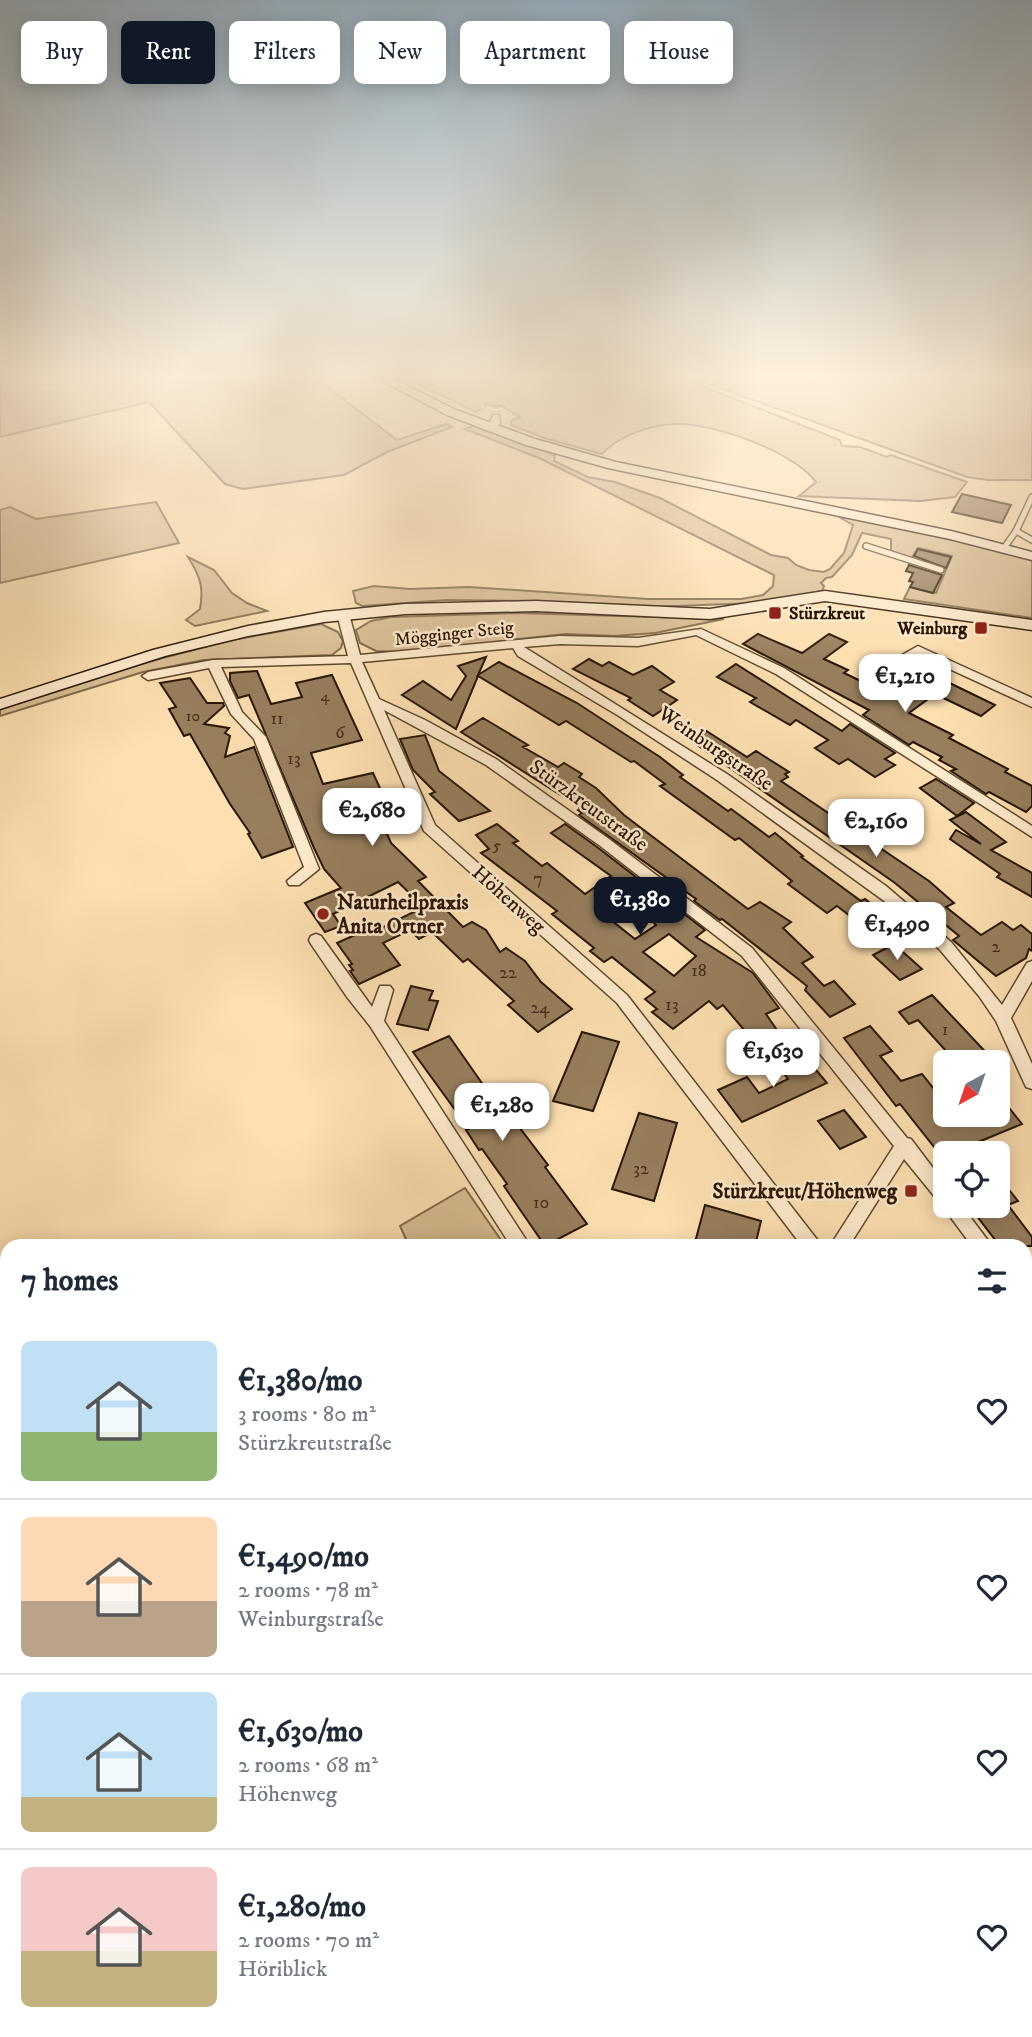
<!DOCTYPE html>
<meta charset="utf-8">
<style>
:root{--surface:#fff;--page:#f2f2f3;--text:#1f2937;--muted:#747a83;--line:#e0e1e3;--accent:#111827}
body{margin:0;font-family:"IM FELL DW Pica",serif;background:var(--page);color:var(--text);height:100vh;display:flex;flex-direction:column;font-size:26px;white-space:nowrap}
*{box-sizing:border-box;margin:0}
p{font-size:23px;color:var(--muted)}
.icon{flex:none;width:38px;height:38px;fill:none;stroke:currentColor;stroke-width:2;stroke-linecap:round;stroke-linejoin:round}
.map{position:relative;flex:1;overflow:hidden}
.sheet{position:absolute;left:0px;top:1239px;width:1032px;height:798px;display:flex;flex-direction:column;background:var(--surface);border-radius:21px 21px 0 0;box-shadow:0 4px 18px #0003}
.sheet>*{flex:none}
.banner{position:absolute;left:21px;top:21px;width:990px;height:63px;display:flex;gap:14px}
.needle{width:46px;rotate:220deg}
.fabs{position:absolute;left:933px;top:1050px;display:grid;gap:14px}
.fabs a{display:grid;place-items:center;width:77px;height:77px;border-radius:10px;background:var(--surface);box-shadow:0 4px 18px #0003;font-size:35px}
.price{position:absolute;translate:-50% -60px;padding:0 16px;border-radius:14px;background:#fff;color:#222;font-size:23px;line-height:46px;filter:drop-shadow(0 2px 4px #0008)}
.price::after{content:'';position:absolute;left:50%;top:42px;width:21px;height:16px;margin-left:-10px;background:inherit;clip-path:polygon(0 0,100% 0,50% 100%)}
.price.selected{background:var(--accent);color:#fff}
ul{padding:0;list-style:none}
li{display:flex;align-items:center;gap:21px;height:175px;padding:0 21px}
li+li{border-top:2px solid var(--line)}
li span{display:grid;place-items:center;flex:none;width:196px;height:140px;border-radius:10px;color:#555}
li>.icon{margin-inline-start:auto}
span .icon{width:84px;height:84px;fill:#fffc;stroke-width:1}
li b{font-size:30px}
h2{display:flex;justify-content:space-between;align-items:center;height:84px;padding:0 21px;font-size:30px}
.chip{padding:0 24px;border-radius:10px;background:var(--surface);box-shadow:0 4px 18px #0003;font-size:24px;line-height:63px}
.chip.selected{background:var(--accent);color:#fff}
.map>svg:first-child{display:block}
</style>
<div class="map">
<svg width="1032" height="2037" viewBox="0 0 1032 2037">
<rect width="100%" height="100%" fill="#fddfb1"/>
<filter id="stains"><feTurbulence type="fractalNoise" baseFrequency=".00286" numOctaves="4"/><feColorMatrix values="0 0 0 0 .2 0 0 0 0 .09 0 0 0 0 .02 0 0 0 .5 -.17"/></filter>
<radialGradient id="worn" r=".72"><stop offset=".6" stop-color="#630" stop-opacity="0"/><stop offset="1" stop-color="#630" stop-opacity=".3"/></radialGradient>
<g fill="#d9bd93" stroke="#80694a" stroke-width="2">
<polygon points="0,375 38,375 35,379 40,385 61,384 83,375 312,375 397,440 446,424 452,427 387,452 344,475 243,489 225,484 149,402 0,437"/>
<path d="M399,375H536L546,380L538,383L542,385L572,375H674L840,440L842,446L860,447L887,457L891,455L967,482L955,497L920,501L799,496L816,482C792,451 714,423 675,424C650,425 618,436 602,454L544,438L511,425V421L520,417L500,405L496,407L487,404L483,409L476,412Z"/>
<polygon points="684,375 1032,375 1032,480 988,480 967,477"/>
<polygon points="474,426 555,455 554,461 588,477 615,482 660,498 771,555 788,558 796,565 809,570 824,572 830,569 844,553 853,525 837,516 948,538 1032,560 1032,618 904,599 910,587 936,593 952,556 918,548 911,559 891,552 891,539 862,533 852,555 832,577 826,578 821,583 824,586 822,591 754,603 650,607 534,601 447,600 362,606 356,603 353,591 374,586 410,589 469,587 648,599 741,599 763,595 773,586 774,575 539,458 465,429"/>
<polygon points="156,502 179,543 0,583 0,510 10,507 36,519"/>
<path d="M188,557L214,570L232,593L247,603L267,611L195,626L186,620L200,609C204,587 200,576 188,557Z"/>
<polygon points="515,613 724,619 655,633 614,636 565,634 404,652 376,651 360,643 356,630 371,621 391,617"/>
<polygon points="321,624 338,632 343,641 341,648 332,655 204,660 143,672 0,716 0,709 132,666 232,640"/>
<polygon points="465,1188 505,1246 409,1246 400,1226"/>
</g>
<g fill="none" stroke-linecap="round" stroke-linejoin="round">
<polyline stroke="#7d6547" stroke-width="3.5" points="813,382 820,375"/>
</g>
<g fill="#977e5d" stroke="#281501" stroke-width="2" fill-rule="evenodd">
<polygon points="962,494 1011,505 1002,523 952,512"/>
<polygon points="918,549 951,557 946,568 914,556"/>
<polygon points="909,565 942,575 933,593 910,587 913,582 909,581 913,573 906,571"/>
<polygon points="758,634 802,653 829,634 847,642 824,659 848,670 844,673 896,698 929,673 995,705 981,716 935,694 909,713 953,735 949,738 1008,769 1005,772 1032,786 1032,806 1026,812 989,792 986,794 951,771 956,769 939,760 942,757 913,742 909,745 863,715 869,710 743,644"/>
<polygon points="486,657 478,675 499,662 577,703 660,757 683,775 680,777 728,811 731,809 769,837 775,833 803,856 801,857 861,901 865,899 908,934 889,946 837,906 827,913 788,884 792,881 739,838 735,840 660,786 665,784 634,761 631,762 566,721 559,725 478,676 456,729 402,695 423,681 451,700 466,676 458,666"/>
<polygon points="589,659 602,666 609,662 633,675 652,666 674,682 660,690 677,700 653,716 628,700 631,698 573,669"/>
<polygon points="736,664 842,731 850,724 895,753 885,759 895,765 875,777 848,759 839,764 815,748 828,740 796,720 790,725 750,702 756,698 717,677"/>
<polygon points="257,671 271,704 302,697 296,683 332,675 362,740 311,753 323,784 373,773 384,797 372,800 391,843 426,877 418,881 463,927 472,922 486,930 500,952 506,948 525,961 541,982 572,1009 538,1032 508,1005 514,1001 468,959 463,962 432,932 419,939 410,930 383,943 400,965 359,984 350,971 353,970 349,965 352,964 337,943 366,930 369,934 424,907 398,882 333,914 341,926 325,932 305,903 341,888 324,869 314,848 249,695 238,698 230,681 230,673"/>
<polygon points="190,678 207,703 223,703 224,706 204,724 229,728 225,733 230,736 225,757 254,747 293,847 262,858 248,834 250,833 230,804 190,734 184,736 169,709 176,707 160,683"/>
<polygon points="483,718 528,745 523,747 558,767 564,763 582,774 579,777 596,788 624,815 748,909 760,902 791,922 783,928 813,957 802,963 824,986 834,981 855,1004 830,1017 805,990 807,986 722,919 720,920 694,901 696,899 579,815 582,813 578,810 581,808 461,732"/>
<polygon points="705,730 747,757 756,751 789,772 785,774 788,777 781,781 929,881 954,903 946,907 981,935 1002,922 1013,930 1021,925 1032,934 1032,951 1029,949 1026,958 996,976 953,940 959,936 895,883 690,740"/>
<polygon points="425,735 439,771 490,811 459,821 430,794 435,792 413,770 400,739"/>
<polygon points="936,779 974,803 957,816 920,788"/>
<polygon points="966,812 1006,842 991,850 1032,873 1032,897 997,877 1000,874 950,839 956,830 981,844 950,820"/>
<path d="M497,824L518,841L513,843L542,866L547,863L585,894L611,876L551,833L565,824L597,847L654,891L611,920L635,939L656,925L652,921L658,912L667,918L679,910L705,930L696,937L753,973L779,1008L766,1014L779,1033L756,1044L723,1005L717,1009L709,1001L673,1029L652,1012L657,1009L645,999L655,992L612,957L604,962L590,951L594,948L552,914L557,911L481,853L489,849L476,835ZM669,934L696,956L674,976L643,952Z"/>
<polygon points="894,944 922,969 900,980 873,955"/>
<polygon points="411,986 433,991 429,1000 438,1001 428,1030 397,1024"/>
<polygon points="932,995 995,1062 956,1062 918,1020 909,1024 899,1012"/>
<polygon points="870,1026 892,1051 880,1056 901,1081 922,1074 945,1103 945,1115 998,1115 998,1094 1022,1124 942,1157 900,1104 896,1106 844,1038"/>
<polygon points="582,1032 619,1042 593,1111 553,1101"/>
<polygon points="449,1036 491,1096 494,1094 548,1165 545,1167 587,1224 545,1246 510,1195 504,1186 507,1184 482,1149 479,1150 466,1130 469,1129 413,1052"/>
<polygon points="800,1051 827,1083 742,1122 718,1090 747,1077 759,1093 788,1079 781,1070 790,1065 784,1058"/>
<polygon points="844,1110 866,1137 840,1149 818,1121"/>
<polygon points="639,1113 677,1123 654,1201 612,1189"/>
<polygon points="998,1176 1018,1201 1008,1205 1032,1237 1032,1246 1000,1246 969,1206 998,1206"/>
<polygon points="705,1205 761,1221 755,1246 694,1246"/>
</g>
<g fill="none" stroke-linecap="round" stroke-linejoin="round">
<defs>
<g id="lane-far1">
<polyline points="1032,497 1016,531 1032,540"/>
<polyline points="866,546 941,570"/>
<polyline points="1004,548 1016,531"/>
</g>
<polyline id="lane" points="273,2030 275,2037"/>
<g id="street">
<polygon points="493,415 499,415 500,424 492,429 486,429 484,427 490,423"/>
<polygon points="343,611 349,614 360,655 560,636 638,638 701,629 784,668 1032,826 1032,837 776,674 696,635 638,646 560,644 524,647 727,774 886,886 951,942 1002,1005 1027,963 1032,961 1032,981 1011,1018 1032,1064 1032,1089 1026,1087 996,1021 979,996 940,950 898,911 717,780 619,716 518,656 513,648 362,662 379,699 425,720 496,759 609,839 752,948 907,1138 911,1139 945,1184 945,1206 962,1206 992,1246 972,1246 946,1211 944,1204 939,1202 904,1159 849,1246 830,1246 894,1146 742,956 599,845 486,765 384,710 435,825 627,995 822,1246 802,1246 617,1003 424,831 351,663 221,667 242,712 266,737 319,869 299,885 289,885 287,881 304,867 254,739 231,714 209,668 148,680 142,676 148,672 213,660 348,656 337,614"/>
<polygon points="918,646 1032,698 1032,707 919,655 910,661 902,661 902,655"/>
<polygon points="316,934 321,936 372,1007 380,986 390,986 393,990 384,1021 530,1246 511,1246 370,1026 347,997 311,944 309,940 311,936"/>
<polygon points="1026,1293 1032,1296 1032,1320 1026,1317"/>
<polygon points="1026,2020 1032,2037 1006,2037 1005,2030 1026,2030"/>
</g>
<g id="secondary">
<polygon points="371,375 386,375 456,410 535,439 616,462 951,531 1032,552 1032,560 950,539 608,468 526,445 447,415"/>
<polygon points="825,591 1032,620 1032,630 825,601 710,619 536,611 405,614 324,622 248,636 165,656 0,709 0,699 153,650 248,626 324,612 405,604 536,601 710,609"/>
</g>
</defs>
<use href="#lane-far1" stroke="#5d482d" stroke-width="8"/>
<use href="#lane" stroke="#5d482d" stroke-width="15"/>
<use href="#street" stroke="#5d482d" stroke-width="3"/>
<use href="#secondary" stroke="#281501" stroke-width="3"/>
<use href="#lane-far1" stroke="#feeacc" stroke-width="5"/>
<use href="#lane" stroke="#feeacc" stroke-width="11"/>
<use href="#street" fill="#feeacc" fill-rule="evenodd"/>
<use href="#secondary" fill="#feeacc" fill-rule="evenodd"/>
</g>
<linearGradient id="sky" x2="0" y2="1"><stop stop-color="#93aaba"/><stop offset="0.57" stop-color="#fef1dc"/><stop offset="1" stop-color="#fef1dc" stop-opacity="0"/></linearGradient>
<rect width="1032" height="660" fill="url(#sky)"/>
<g fill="#8f2418" stroke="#feeacc" stroke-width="2.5">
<rect x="768" y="606" width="14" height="14" rx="3.5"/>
<rect x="974" y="621" width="14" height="14" rx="3.5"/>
<circle cx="323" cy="914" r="7"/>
<rect x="904" y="1184" width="14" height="14" rx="3.5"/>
</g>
<g text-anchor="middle" stroke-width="5" stroke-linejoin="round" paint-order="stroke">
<g font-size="16" fill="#442f18">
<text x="325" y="701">4</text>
<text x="193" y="721">10</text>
</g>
<g font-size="18" font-weight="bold" fill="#281501" stroke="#feeacc" text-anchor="start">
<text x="789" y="619">Stürzkreut</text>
<text x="967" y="634" text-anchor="end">Weinburg</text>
</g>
<g font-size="18" fill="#281501" stroke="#feeacc">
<text transform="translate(454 633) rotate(-6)" y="6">Mögginger Steig</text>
</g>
<g font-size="18" fill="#442f18">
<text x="277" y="724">11</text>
<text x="340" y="738">6</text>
<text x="294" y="764">13</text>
<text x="497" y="851">5</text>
<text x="538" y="884">7</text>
<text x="996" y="952">2</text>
<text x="699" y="976">18</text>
<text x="508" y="978">22</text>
<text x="672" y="1010">13</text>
<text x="540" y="1013">24</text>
<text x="945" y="1035">1</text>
<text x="641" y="1174">32</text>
<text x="541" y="1208">10</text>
</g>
<g font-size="21" fill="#281501" stroke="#feeacc">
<text transform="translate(716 748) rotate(34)" y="7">Weinburgstraße</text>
<text transform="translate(589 805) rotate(36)" y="7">Stürzkreutstraße</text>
<text transform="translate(509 899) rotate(42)" y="7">Höhenweg</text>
</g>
<g font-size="21" font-weight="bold" fill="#281501" stroke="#feeacc" text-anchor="start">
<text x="337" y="909">Naturheilpraxis<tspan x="337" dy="24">Anita Ortner</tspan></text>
<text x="897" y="1198" text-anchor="end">Stürzkreut/Höhenweg</text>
</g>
</g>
<rect width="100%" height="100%" filter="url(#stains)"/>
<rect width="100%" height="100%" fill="url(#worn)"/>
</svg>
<div class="fabs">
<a><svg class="needle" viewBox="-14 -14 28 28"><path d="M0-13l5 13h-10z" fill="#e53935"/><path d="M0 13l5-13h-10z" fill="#747a83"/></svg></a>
<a><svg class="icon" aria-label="locate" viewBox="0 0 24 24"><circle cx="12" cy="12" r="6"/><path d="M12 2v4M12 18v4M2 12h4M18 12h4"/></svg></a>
</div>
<b class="price" style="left:905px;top:714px">€1,210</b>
<b class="price" style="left:372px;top:848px">€2,680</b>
<b class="price" style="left:876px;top:859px">€2,160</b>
<b class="price selected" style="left:640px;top:937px">€1,380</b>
<b class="price" style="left:897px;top:962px">€1,490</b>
<b class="price" style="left:773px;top:1089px">€1,630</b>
<b class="price" style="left:502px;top:1143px">€1,280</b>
<div class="banner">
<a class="chip">Buy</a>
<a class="chip selected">Rent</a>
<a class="chip">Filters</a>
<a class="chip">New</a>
<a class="chip">Apartment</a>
<a class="chip">House</a>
</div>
<section class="sheet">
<h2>7 homes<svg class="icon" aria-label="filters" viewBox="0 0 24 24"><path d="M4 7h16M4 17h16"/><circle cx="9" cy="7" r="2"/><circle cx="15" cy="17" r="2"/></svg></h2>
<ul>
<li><span style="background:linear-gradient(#bfe0f5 65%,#8fb573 0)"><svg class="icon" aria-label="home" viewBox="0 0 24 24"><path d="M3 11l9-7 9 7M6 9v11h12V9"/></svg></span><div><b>€1,380/mo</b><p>3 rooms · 80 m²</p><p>Stürzkreutstraße</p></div><svg class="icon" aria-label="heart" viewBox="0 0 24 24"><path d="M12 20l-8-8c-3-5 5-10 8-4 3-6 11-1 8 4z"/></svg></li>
<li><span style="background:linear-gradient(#ffd9b3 60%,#b9a48a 0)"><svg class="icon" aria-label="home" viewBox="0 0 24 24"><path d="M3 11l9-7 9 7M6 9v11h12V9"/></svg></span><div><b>€1,490/mo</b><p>2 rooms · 78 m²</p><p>Weinburgstraße</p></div><svg class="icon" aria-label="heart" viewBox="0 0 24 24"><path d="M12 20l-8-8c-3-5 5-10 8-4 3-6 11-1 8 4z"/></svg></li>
<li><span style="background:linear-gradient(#bfe0f5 75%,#c2b280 0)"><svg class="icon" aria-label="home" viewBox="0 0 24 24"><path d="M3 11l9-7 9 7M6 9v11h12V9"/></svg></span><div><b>€1,630/mo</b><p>2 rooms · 68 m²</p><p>Höhenweg</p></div><svg class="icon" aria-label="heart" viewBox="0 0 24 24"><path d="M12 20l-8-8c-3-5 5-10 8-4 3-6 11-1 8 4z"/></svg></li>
<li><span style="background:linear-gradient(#f6c9c9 60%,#c2b280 0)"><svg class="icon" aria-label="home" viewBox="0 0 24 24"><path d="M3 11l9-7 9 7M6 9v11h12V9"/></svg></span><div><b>€1,280/mo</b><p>2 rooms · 70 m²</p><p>Höriblick</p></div><svg class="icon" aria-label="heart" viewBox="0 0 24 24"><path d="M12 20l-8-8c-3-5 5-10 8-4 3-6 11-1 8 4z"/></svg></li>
</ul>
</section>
</div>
